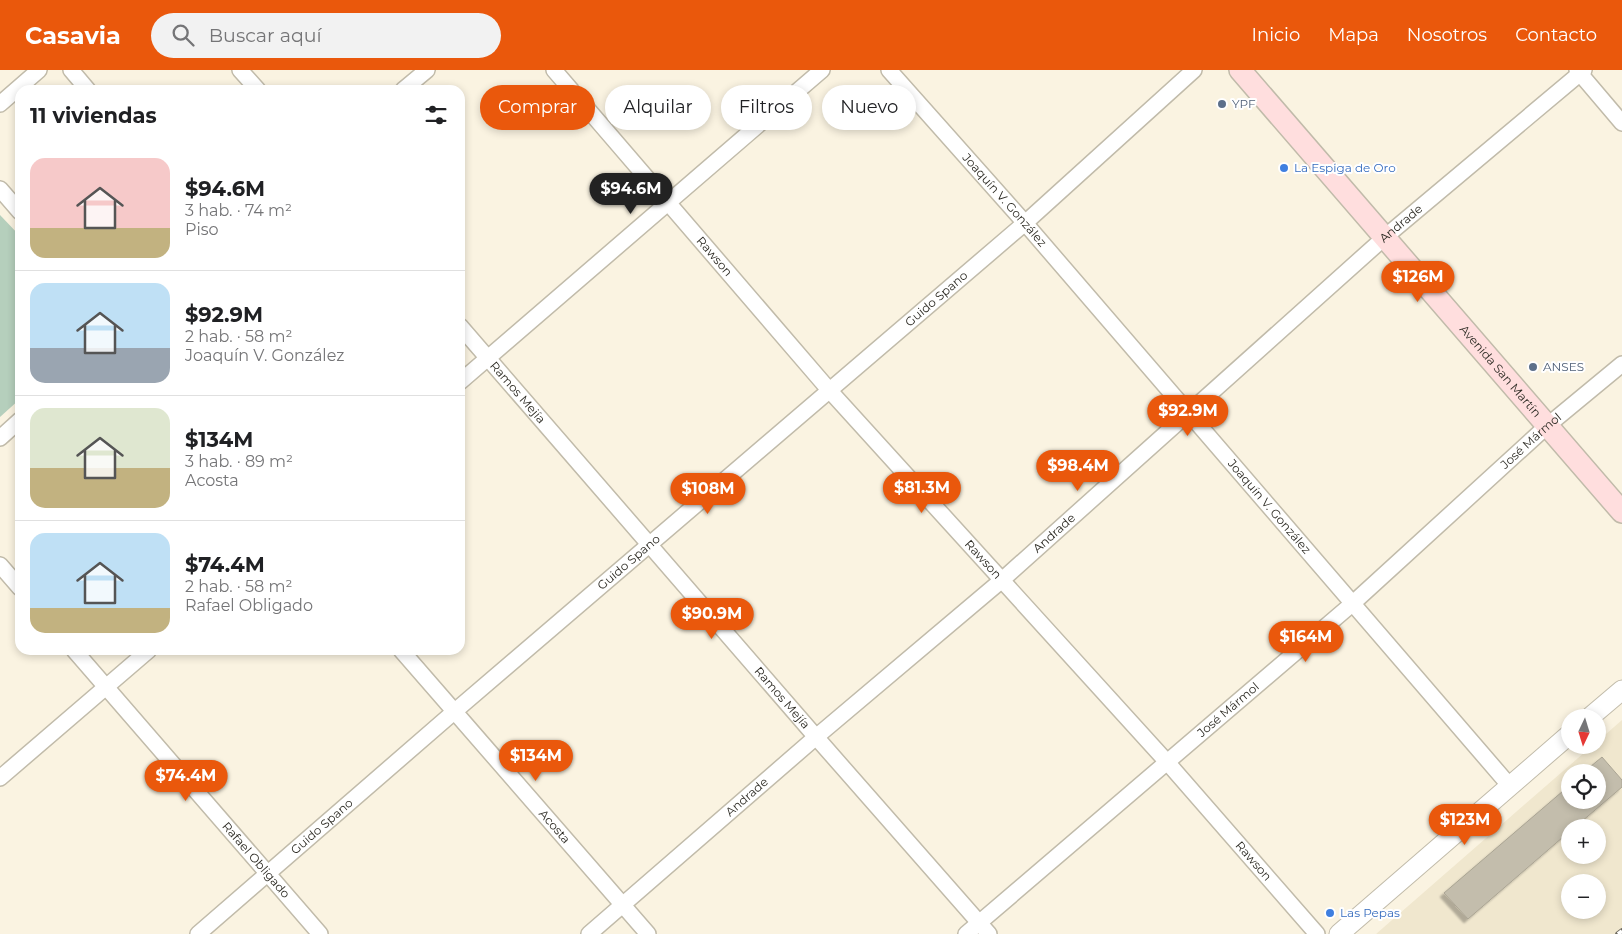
<!DOCTYPE html>
<html lang="es">
<meta charset="utf-8">
<style>
:root{--surface:#fff;--page:#f2f2f2;--text:#202124;--muted:#757577;--line:#e0e0e0;--accent:#ea580c}
body{margin:0;font-family:Montserrat,sans-serif;background:var(--page);color:var(--text);height:100vh;display:flex;flex-direction:column;font-size:19px;white-space:nowrap}
*{box-sizing:border-box;margin:0}
p{font-size:16px;color:var(--muted)}
.icon{flex:none;width:28px;height:28px;fill:none;stroke:currentColor;stroke-width:2;stroke-linecap:round;stroke-linejoin:round}
.map{position:relative;flex:1;overflow:hidden}
.sheet{position:absolute;left:15px;top:15px;width:450px;height:570px;display:flex;flex-direction:column;background:var(--surface);border-radius:15px;box-shadow:0 2px 8px #0003}
.sheet>*{flex:none}
.guide{position:absolute;left:480px;top:15px;width:475px;height:45px;display:flex;gap:10px}
.needle{width:32px;rotate:184deg}
.buttons{position:absolute;left:1561px;top:639px;display:grid;gap:10px}
.buttons a{display:grid;place-items:center;width:45px;height:45px;border-radius:50%;background:var(--surface);box-shadow:0 2px 8px #0003;font-size:25px}
.price{position:absolute;translate:-50% -42px;padding:0 11px;border-radius:18px;background:var(--accent);color:#fff;font-size:16px;line-height:32px;filter:drop-shadow(0 1px 2px #0008)}
.price::after{content:'';position:absolute;left:50%;top:30px;width:15px;height:11px;margin-left:-8px;background:inherit;clip-path:polygon(0 0,100% 0,50% 100%)}
.price.active{background:#222;color:#fff}
ul{padding:0;list-style:none}
li{display:flex;align-items:center;gap:15px;height:125px;padding:0 15px}
li+li{border-top:1px solid var(--line)}
li span{display:grid;place-items:center;flex:none;width:140px;height:100px;border-radius:15px;color:#555}
li>.icon{margin-inline-start:auto}
span .icon{width:60px;height:60px;fill:#fffc;stroke-width:1}
li b{font-size:21px}
h2{display:flex;justify-content:space-between;align-items:center;height:60px;padding:0 15px;font-size:21px}
.tag{padding:0 18px;border-radius:22px;background:var(--surface);box-shadow:0 2px 8px #0003;font-size:18px;line-height:45px}
.tag.active{background:var(--accent);color:#fff}
header{display:flex;align-items:center;gap:30px;box-sizing:border-box;height:70px;padding:0 25px;background:var(--accent);color:#fff}
header strong{font-size:24px}
nav{display:flex;gap:28px;margin-inline-start:auto;font-size:18px}
.search{width:350px;height:45px;background:var(--page);display:flex;align-items:center;gap:12px;box-sizing:border-box;padding:0 18px;border-radius:28px;color:var(--muted);font-size:19px}
.map>svg:first-child{display:block}
</style>
<header>
<strong>Casavia</strong>
<div class="search"><svg class="icon" aria-label="search" viewBox="0 0 24 24"><circle cx="10" cy="10" r="6"/><path d="M15 15l6 6"/></svg>Buscar aquí</div>
<nav><a>Inicio</a><a>Mapa</a><a>Nosotros</a><a>Contacto</a></nav>
</header>
<div class="map">
<svg width="1622" height="864" viewBox="0 0 1622 864">
<defs>
<filter id="shadow"><feDropShadow dx="-4" dy="4" stdDeviation="1" flood-color="#0004"/></filter>
</defs>
<rect width="100%" height="100%" fill="#faf3e1"/>
<path fill="#f0e7ce" fill-rule="evenodd" d="M1622,650V864H1376L1593,675H1598V671ZM1570,702H1598V730H1570ZM1570,758H1598V785H1570ZM1570,812H1598V840H1570Z"/>
<polygon fill="#b5cfbc" points="0,145 20,166 20,329 0,347"/>
<polygon fill="#c3bdac" stroke="#aba594" filter="url(#shadow)" points="1602,687 1622,710 1622,717 1574,758 1570,758 1570,761 1468,849 1444,823 1570,715 1570,730 1598,730 1598,702 1584,702"/>
<g fill="none" stroke-linecap="round" stroke-linejoin="round">
<defs>
<g id="minor">
<polyline points="71,0 88,20"/>
<polyline points="240,0 258,20"/>
<path id="s1" d="M554,0L830,321L1167,692L1317,864"/>
<path id="s2" d="M889,0L1025,153L1509,715"/>
<polyline points="1577,0 1622,53"/>
<polyline points="403,20 427,0"/>
<polyline points="0,34 39,0"/>
<polyline points="0,119 20,142"/>
<path id="s3" d="M460,256L816,667L989,864"/>
<polyline points="460,312 822,0"/>
<polyline points="0,368 20,350"/>
<polyline points="0,495 20,518"/>
<path id="s4" d="M74,580L320,864"/>
<path id="s5" d="M401,580L648,864"/>
<polyline points="0,708 149,580"/>
<path id="s6" d="M198,864L455,641L1025,153L1194,0"/>
<path id="s7" d="M589,864L816,667L1002,510L1385,167L1584,0"/>
<path id="s8" d="M966,864L1352,534L1547,356L1622,294"/>
</g>
<g id="tertiary">
<polyline points="1589,648 1622,620"/>
<polyline points="1339,864 1570,664"/>
</g>
<g id="secondary">
<path id="s9" d="M1240,0L1622,442"/>
</g>
</defs>
<use href="#minor" stroke="#c1bbaa" stroke-width="18"/>
<use href="#tertiary" stroke="#c1bbaa" stroke-width="21"/>
<use href="#secondary" stroke="#c1bbaa" stroke-width="24"/>
<use href="#minor" stroke="#fff" stroke-width="15"/>
<use href="#tertiary" stroke="#fff" stroke-width="19"/>
<use href="#secondary" stroke="#ffdede" stroke-width="21"/>
<defs>
<polyline id="rail" points="1618,864 1622,861"/>
</defs>
<use href="#rail" stroke="#6b675d" stroke-width="5.5"/>
<use href="#rail" stroke="#fff" stroke-width="4" stroke-dasharray="11" stroke-linecap="butt"/>
</g>
<g fill="#5c6f8a" stroke="#fff" stroke-width="2">
<circle cx="1222" cy="34" r="5"/>
<circle cx="1533" cy="297" r="5"/>
</g>
<g fill="#3f7fe0" stroke="#fff" stroke-width="2">
<circle cx="1284" cy="98" r="5"/>
<circle cx="1330" cy="843" r="5"/>
</g>
<g text-anchor="middle" stroke-width="4" stroke-linejoin="round" paint-order="stroke">
<g font-size="12" fill="#4e5e75" stroke="#fff" text-anchor="start">
<text x="1232" y="38">YPF</text>
<text x="1543" y="301">ANSES</text>
</g>
<g font-size="12" fill="#366cbe" stroke="#fff" text-anchor="start">
<text x="1294" y="102">La Espiga de Oro</text>
<text x="1340" y="847">Las Pepas</text>
</g>
<g font-size="12" fill="#2d2b24" stroke="#fff">
<text dy="4" stroke="none"><textPath href="#s2" startOffset="174">Joaquín V. González</textPath></text>
<text dy="4" stroke="none"><textPath href="#s7" startOffset="1079">Andrade</textPath></text>
<text dy="4" stroke="none"><textPath href="#s1" startOffset="246">Rawson</textPath></text>
<text dy="4" stroke="none"><textPath href="#s6" startOffset="974">Guido Spano</textPath></text>
<text dy="4" stroke="none"><textPath href="#s9" startOffset="398">Avenida San Martín</textPath></text>
<text dy="4" stroke="none"><textPath href="#s3" startOffset="88">Ramos Mejía</textPath></text>
<text dy="4" stroke="none"><textPath href="#s8" startOffset="750">José Mármol</textPath></text>
<text dy="4" stroke="none"><textPath href="#s2" startOffset="579">Joaquín V. González</textPath></text>
<text dy="4" stroke="none"><textPath href="#s7" startOffset="614">Andrade</textPath></text>
<text dy="4" stroke="none"><textPath href="#s1" startOffset="651">Rawson</textPath></text>
<text dy="4" stroke="none"><textPath href="#s6" startOffset="569">Guido Spano</textPath></text>
<text dy="4" stroke="none"><textPath href="#s3" startOffset="492">Ramos Mejía</textPath></text>
<text dy="4" stroke="none"><textPath href="#s8" startOffset="345">José Mármol</textPath></text>
<text dy="4" stroke="none"><textPath href="#s7" startOffset="209">Andrade</textPath></text>
<text dy="4" stroke="none"><textPath href="#s6" startOffset="164">Guido Spano</textPath></text>
<text dy="4" stroke="none"><textPath href="#s5" startOffset="234">Acosta</textPath></text>
<text dy="4" stroke="none"><textPath href="#s4" startOffset="278">Rafael Obligado</textPath></text>
<text dy="4" stroke="none"><textPath href="#s1" startOffset="1056">Rawson</textPath></text>
</g>
</g>
</svg>
<div class="buttons">
<a><svg class="needle" viewBox="-14 -14 28 28"><path d="M0-13l5 13h-10z" fill="#e53935"/><path d="M0 13l5-13h-10z" fill="#757577"/></svg></a>
<a><svg class="icon" aria-label="locate" viewBox="0 0 24 24"><circle cx="12" cy="12" r="6"/><path d="M12 2v4M12 18v4M2 12h4M18 12h4"/></svg></a>
<a>+</a>
<a>−</a>
</div>
<b class="price active" style="left:631px;top:145px">$94.6M</b>
<b class="price" style="left:1418px;top:233px">$126M</b>
<b class="price" style="left:1188px;top:367px">$92.9M</b>
<b class="price" style="left:1078px;top:422px">$98.4M</b>
<b class="price" style="left:922px;top:444px">$81.3M</b>
<b class="price" style="left:708px;top:445px">$108M</b>
<b class="price" style="left:712px;top:570px">$90.9M</b>
<b class="price" style="left:1306px;top:593px">$164M</b>
<b class="price" style="left:536px;top:712px">$134M</b>
<b class="price" style="left:186px;top:732px">$74.4M</b>
<b class="price" style="left:1465px;top:776px">$123M</b>
<div class="guide">
<a class="tag active">Comprar</a>
<a class="tag">Alquilar</a>
<a class="tag">Filtros</a>
<a class="tag">Nuevo</a>
</div>
<section class="sheet">
<h2>11 viviendas<svg class="icon" aria-label="filters" viewBox="0 0 24 24"><path d="M4 7h16M4 17h16"/><circle cx="9" cy="7" r="2"/><circle cx="15" cy="17" r="2"/></svg></h2>
<ul>
<li><span style="background:linear-gradient(#f6c9c9 70%,#c2b280 0)"><svg class="icon" aria-label="home" viewBox="0 0 24 24"><path d="M3 11l9-7 9 7M6 9v11h12V9"/></svg></span><div><b>$94.6M</b><p>3 hab. · 74 m²</p><p>Piso</p></div></li>
<li><span style="background:linear-gradient(#bfe0f5 65%,#9aa5b1 0)"><svg class="icon" aria-label="home" viewBox="0 0 24 24"><path d="M3 11l9-7 9 7M6 9v11h12V9"/></svg></span><div><b>$92.9M</b><p>2 hab. · 58 m²</p><p>Joaquín V. González</p></div></li>
<li><span style="background:linear-gradient(#dfe7d0 60%,#c2b280 0)"><svg class="icon" aria-label="home" viewBox="0 0 24 24"><path d="M3 11l9-7 9 7M6 9v11h12V9"/></svg></span><div><b>$134M</b><p>3 hab. · 89 m²</p><p>Acosta</p></div></li>
<li><span style="background:linear-gradient(#bfe0f5 75%,#c2b280 0)"><svg class="icon" aria-label="home" viewBox="0 0 24 24"><path d="M3 11l9-7 9 7M6 9v11h12V9"/></svg></span><div><b>$74.4M</b><p>2 hab. · 58 m²</p><p>Rafael Obligado</p></div></li>
</ul>
</section>
</div>
